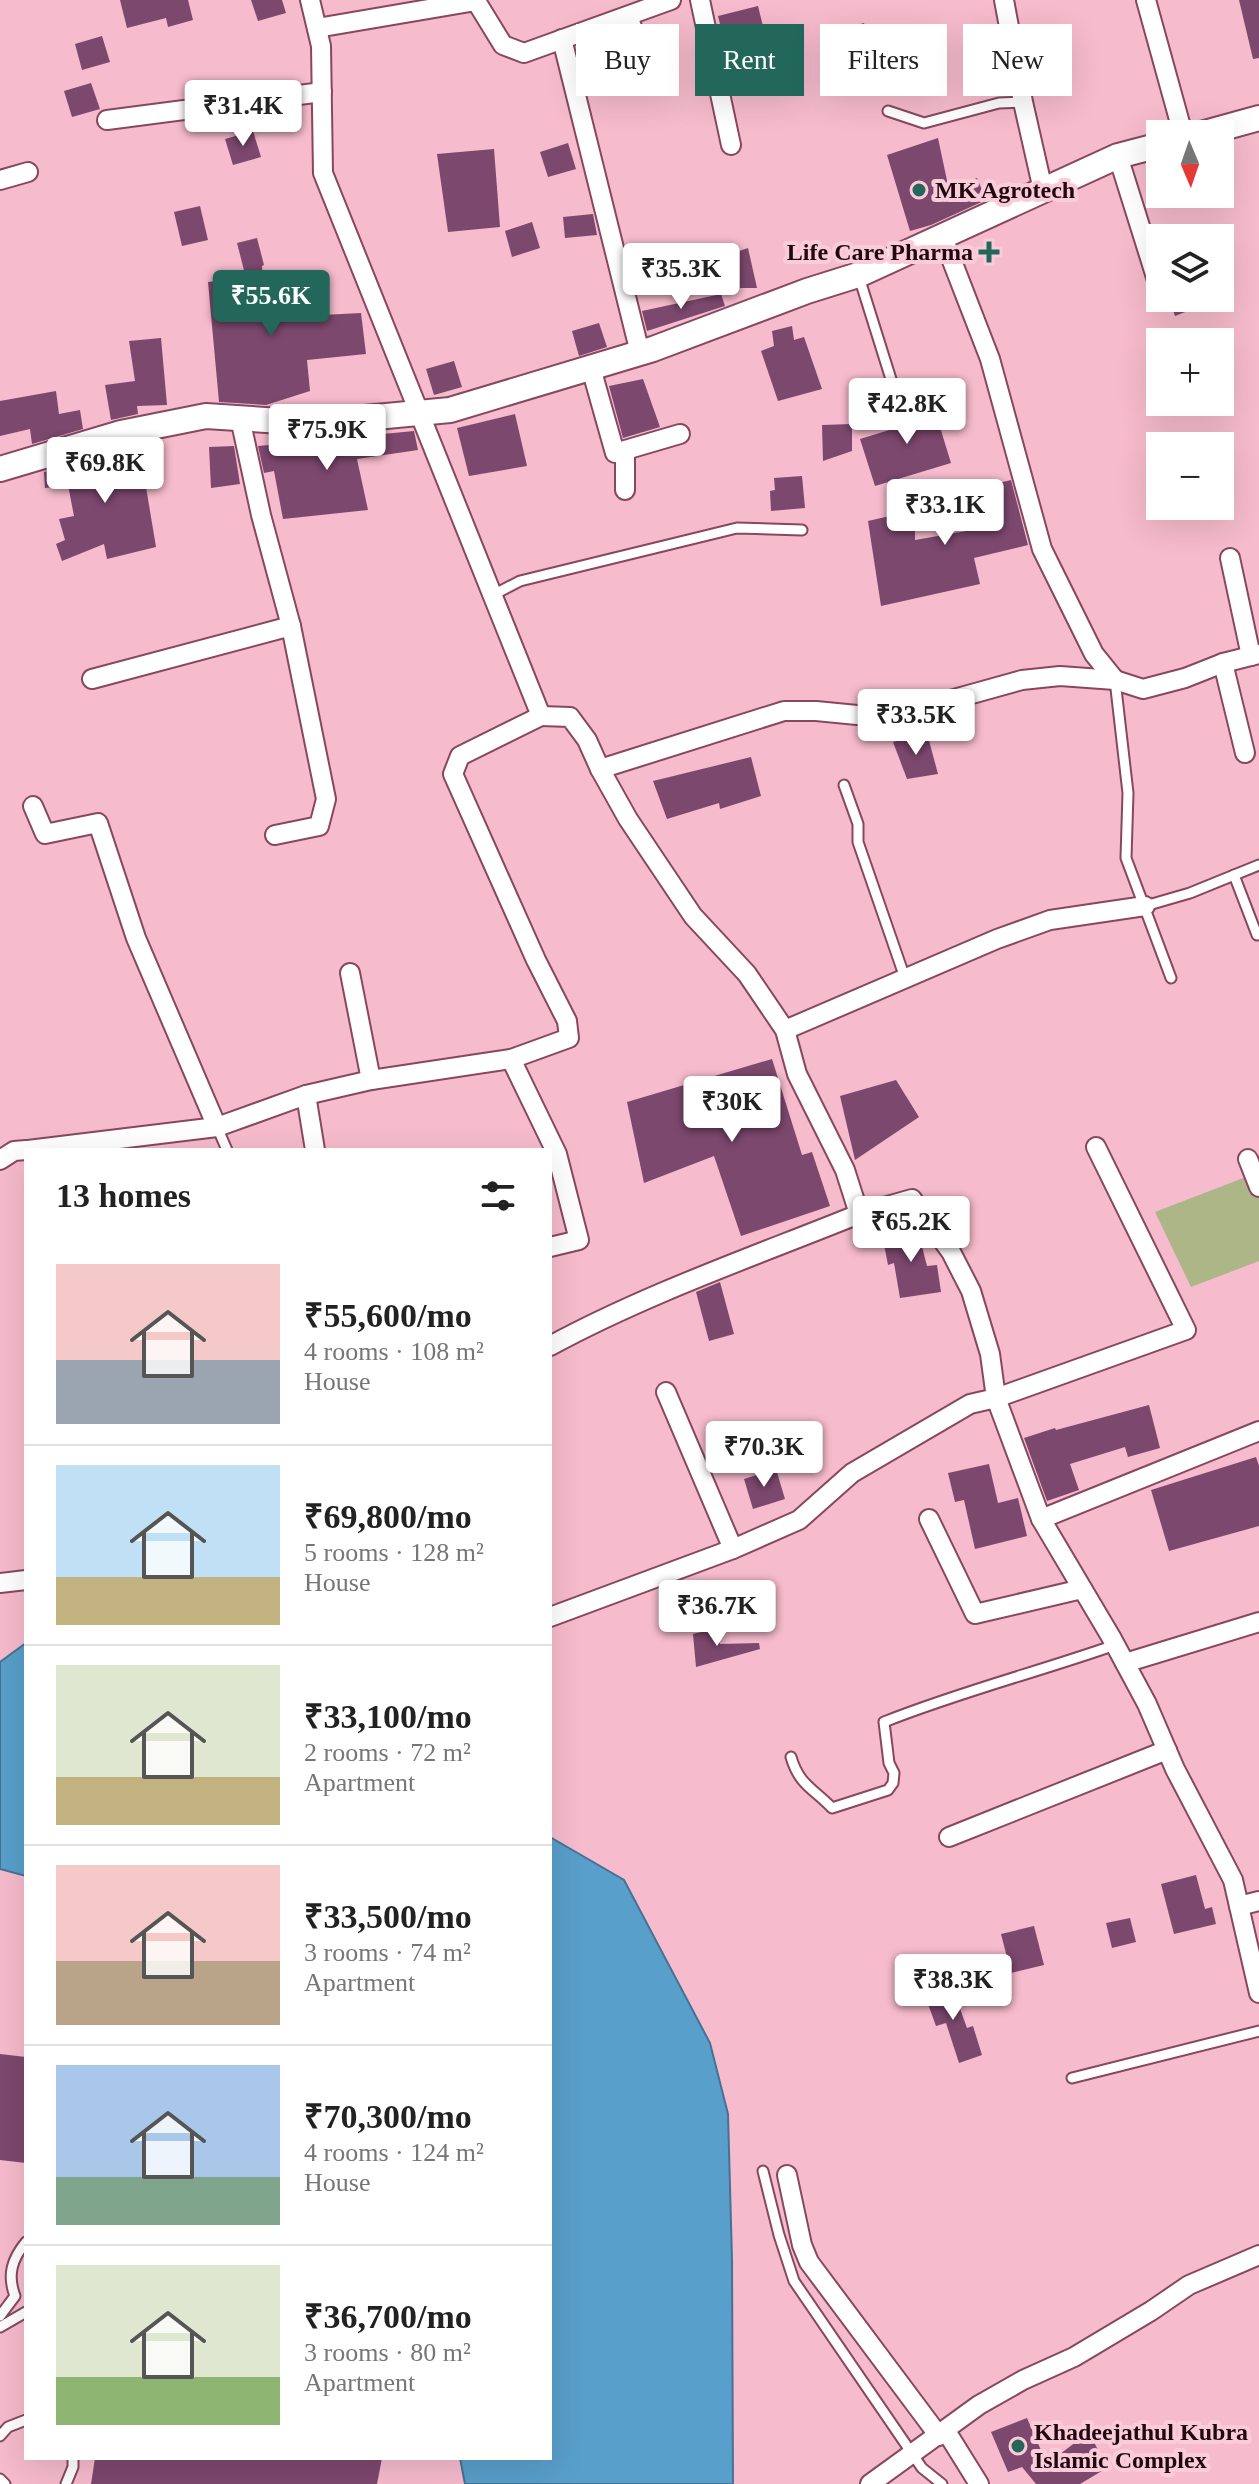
<!DOCTYPE html>
<meta charset="utf-8">
<style>
:root{--surface:#fff;--page:#f2f2f2;--text:#222;--muted:#767676;--line:#e0e0e0;--accent:#22675a}
body{margin:0;font-family:Georgia,serif;background:var(--page);color:var(--text);height:100vh;display:flex;flex-direction:column;font-size:30px;white-space:nowrap}
*{box-sizing:border-box;margin:0}
p{font-size:26px;color:var(--muted)}
.icon{flex:none;width:44px;height:44px;fill:none;stroke:currentColor;stroke-width:2;stroke-linecap:round;stroke-linejoin:round}
.map{position:relative;flex:1;overflow:hidden}
.sheet{position:absolute;left:24px;top:1148px;width:528px;height:1312px;display:flex;flex-direction:column;background:var(--surface);border-radius:0px;box-shadow:0 8px 32px #0002}
.sheet>*{flex:none}
.guide{position:absolute;left:576px;top:24px;width:562px;height:72px;display:flex;gap:16px}
.needle{width:52px;rotate:178deg}
.tools{position:absolute;left:1146px;top:120px;display:grid;gap:16px}
.tools a{display:grid;place-items:center;width:88px;height:88px;border-radius:0px;background:var(--surface);box-shadow:0 8px 32px #0002;font-size:40px}
.price{position:absolute;translate:-50% -68px;padding:0 18px;border-radius:8px;background:#fff;color:#222;font-size:26px;line-height:52px;filter:drop-shadow(0 2px 4px #0008)}
.price::after{content:'';position:absolute;left:50%;top:48px;width:24px;height:18px;margin-left:-12px;background:inherit;clip-path:polygon(0 0,100% 0,50% 100%)}
.price.on{background:var(--accent);color:#fff}
ul{padding:0;list-style:none}
li{display:flex;align-items:center;gap:24px;height:200px;padding:0 32px}
li+li{border-top:2px solid var(--line)}
li span{display:grid;place-items:center;flex:none;width:224px;height:160px;border-radius:0px;color:#555}
li>.icon{margin-inline-start:auto}
span .icon{width:96px;height:96px;fill:#fffc;stroke-width:1}
li b{font-size:34px}
h2{display:flex;justify-content:space-between;align-items:center;height:96px;padding:0 32px;font-size:34px}
.tag{padding:0 28px;border-radius:0px;background:var(--surface);box-shadow:0 8px 32px #0002;font-size:28px;line-height:72px}
.tag.on{background:var(--accent);color:#fff}
.map>svg:first-child{display:block}
</style>
<div class="map">
<svg width="1259" height="2484" viewBox="0 0 1259 2484">
<rect width="100%" height="100%" fill="#f6bbcd"/>
<polygon fill="#acb687" points="1259,1172 1259,1261 1191,1287 1155,1212"/>
<g fill="#589fcb" stroke="#477293" stroke-width="2">
<polygon points="26,1643 26,1876 0,1869 0,1662"/>
<polygon points="550,1837 624,1880 710,2043 728,2114 732,2260 733,2484 465,2484 460,2458 550,2458"/>
</g>
<g fill="#7d486e">
<polygon points="120,0 188,0 193,20 168,27 166,18 127,28"/>
<polygon points="251,0 282,0 286,13 258,21"/>
<polygon points="1239,0 1259,0 1259,58 1253,59"/>
<polygon points="758,6 769,51 729,60 718,16"/>
<polygon points="864,23 872,48 827,61 820,35"/>
<polygon points="621,31 625,59 593,64 587,43"/>
<polygon points="102,36 110,62 82,70 75,44"/>
<polygon points="91,83 100,109 72,117 64,91"/>
<polygon points="253,131 261,157 233,165 225,139"/>
<polygon points="938,138 949,190 977,178 986,200 931,225 910,231 887,155"/>
<polygon points="568,143 576,169 548,177 540,152"/>
<polygon points="494,149 500,227 448,232 437,154"/>
<polygon points="200,206 208,240 182,246 174,212"/>
<polygon points="593,214 597,235 565,238 563,217"/>
<polygon points="532,222 540,248 512,257 505,231"/>
<polygon points="257,238 264,265 262,266 264,303 302,300 303,316 361,313 366,354 307,360 310,391 266,405 219,402 208,282 246,278 237,243"/>
<polygon points="748,248 757,288 733,288 727,255"/>
<polygon points="721,294 725,306 647,331 642,311"/>
<polygon points="1169,298 1217,298 1218,299 1175,316"/>
<polygon points="599,323 607,347 579,356 572,331"/>
<polygon points="792,326 794,340 804,337 822,389 778,401 761,351 774,346 772,331"/>
<polygon points="161,338 167,405 137,406 138,414 111,420 105,385 135,381 129,341"/>
<polygon points="454,361 462,387 434,395 426,369"/>
<polygon points="643,379 660,427 623,438 609,386"/>
<polygon points="56,391 59,414 80,410 83,429 32,444 30,429 0,436 0,401"/>
<polygon points="932,401 951,463 875,486 860,439 896,428 892,413"/>
<polygon points="515,414 527,466 469,476 457,428"/>
<polygon points="852,424 852,451 823,461 822,425"/>
<polygon points="414,431 418,450 357,459 368,510 283,519 274,471 264,473 258,446"/>
<polygon points="139,445 156,547 107,559 104,544 62,561 56,544 65,540 59,519 74,516 68,485 45,488 44,472 87,459 117,453 116,450"/>
<polygon points="234,446 240,484 211,488 209,447"/>
<polygon points="802,476 805,508 771,511 770,491 775,490 774,478"/>
<polygon points="1011,480 1028,545 974,558 980,584 881,606 868,521 903,513 908,531 915,531 915,540 972,530 962,492"/>
<polygon points="927,733 938,774 907,779 893,742"/>
<polygon points="751,757 761,796 720,809 719,803 667,819 653,781"/>
<polygon points="772,1059 802,1155 812,1152 830,1206 741,1236 714,1156 644,1183 627,1102"/>
<polygon points="896,1080 919,1117 855,1160 840,1096"/>
<polygon points="917,1227 927,1266 937,1265 941,1292 900,1298 894,1263 888,1265 882,1234"/>
<polygon points="720,1282 734,1334 709,1341 696,1292"/>
<polygon points="1149,1405 1160,1448 1128,1457 1125,1447 1070,1464 1079,1490 1047,1501 1024,1438 1055,1428 1056,1430"/>
<polygon points="1256,1457 1259,1466 1259,1526 1169,1551 1151,1490"/>
<polygon points="989,1464 998,1503 1018,1498 1027,1536 975,1549 964,1500 955,1502 948,1473"/>
<polygon points="776,1469 785,1499 753,1509 744,1479"/>
<polygon points="714,1629 720,1644 759,1643 760,1649 696,1667 693,1634"/>
<polygon points="1196,1875 1205,1909 1212,1907 1216,1924 1174,1934 1161,1884"/>
<polygon points="1130,1918 1136,1942 1112,1948 1106,1923"/>
<polygon points="1034,1926 1044,1965 1011,1973 1001,1934"/>
<polygon points="951,1984 967,2028 973,2026 982,2055 959,2063 946,2023 936,2026 924,1993"/>
<polygon points="0,2054 26,2057 26,2163 0,2160"/>
<polygon points="1027,2418 1047,2464 1089,2432 1107,2468 1080,2484 1036,2484 1022,2467 1008,2472 991,2432"/>
<polygon points="95,2458 382,2458 377,2484 91,2484"/>
</g>
<g fill="none" stroke-linecap="round" stroke-linejoin="round">
<defs>
<g id="service">
<polyline points="888,111 924,123 999,103 1023,102"/>
<polyline points="859,277 895,392"/>
<polyline points="493,595 520,581 737,528 802,530"/>
<polyline points="1115,680 1128,793 1126,858 1171,978"/>
<polyline points="844,785 858,824 858,842 905,978"/>
<polyline points="1234,875 1257,935"/>
<polyline points="1145,906 1190,893 1259,865"/>
<polyline points="217,1127 227,1150"/>
<path d="M791,1757C799,1785 814,1789 832,1808L888,1790L893,1783L894,1773L889,1763L884,1722C959,1692 1038,1672 1115,1645"/>
<polyline points="1072,2078 1259,2031"/>
<polyline points="763,2171 779,2235 794,2281 922,2468 942,2484"/>
<path d="M0,2316L15,2296C7,2275 12,2259 26,2242"/>
<polyline points="0,2327 26,2312"/>
<polyline points="0,2436 8,2427 26,2420"/>
<polyline points="0,2479 5,2484"/>
<polyline points="66,2484 73,2467 73,2458"/>
</g>
<g id="minor">
<polyline points="700,0 731,145"/>
<polyline points="1004,0 1023,102 1043,190"/>
<polyline points="1146,0 1183,134"/>
<polyline points="628,16 645,62"/>
<polyline points="317,28 476,1 503,45 524,53 671,0"/>
<polyline points="562,39 640,353"/>
<polyline points="107,120 322,92"/>
<polyline points="1118,156 1160,290"/>
<polyline points="0,180 28,172"/>
<polyline points="942,235 990,359 1042,549 1094,654 1115,680"/>
<polyline points="591,368 615,453 680,434"/>
<polyline points="240,418 261,515 291,626 326,799 319,826 275,835"/>
<polyline points="625,452 625,490"/>
<polyline points="1230,558 1251,656"/>
<polyline points="1223,663 1245,753"/>
<polyline points="92,679 291,626"/>
<polyline points="541,716 570,717 587,740 600,769 628,819 693,916 747,974 785,1030 797,1074 845,1170 859,1214 912,1199 951,1252 971,1291 990,1354 996,1398 1041,1519 1111,1637 1147,1704 1175,1769 1233,1880 1259,1993"/>
<polyline points="600,769 784,711 816,711 857,715 900,714 1022,680 1060,676 1115,680 1143,689 1185,678 1223,663 1259,654"/>
<polyline points="33,806 45,834 98,823 136,938 217,1127"/>
<polyline points="350,973 371,1080"/>
<polyline points="785,1030 997,939 1050,920 1145,906"/>
<polyline points="511,1059 557,1154 579,1240 550,1247"/>
<polyline points="306,1095 315,1150"/>
<polyline points="28,1150 217,1127 306,1095 371,1080 511,1059 569,1038 567,1021 536,960 453,774 460,756 541,716 323,173 321,46 310,0"/>
<polyline points="1248,1159 1259,1187"/>
<polyline points="0,1160 14,1151 26,1150"/>
<path d="M550,1346C648,1293 755,1256 859,1214"/>
<polyline points="666,1392 733,1549"/>
<polyline points="929,1519 975,1614 1082,1589"/>
<polyline points="1041,1519 1259,1431"/>
<polyline points="0,1583 26,1580"/>
<polyline points="550,1617 733,1549 799,1520 852,1473 970,1404 996,1398 1186,1330 1096,1147"/>
<polyline points="1125,1663 1259,1622"/>
<polyline points="949,1837 1167,1750"/>
<polyline points="1239,1906 1259,1901"/>
<polyline points="787,2175 802,2245 809,2262 939,2436"/>
<polyline points="946,2431 979,2484"/>
<polyline points="870,2484 979,2405 1023,2380 1074,2357 1151,2311 1189,2285 1259,2255"/>
</g>
<g id="tertiary">
<polyline points="1201,134 1259,118"/>
<polyline points="0,469 121,433 206,416 312,423 450,410 653,349 807,291 858,275 1118,156 1160,145"/>
</g>
</defs>
<use href="#service" stroke="#87485f" stroke-width="13"/>
<use href="#minor" stroke="#87485f" stroke-width="22"/>
<use href="#tertiary" stroke="#87485f" stroke-width="28"/>
<use href="#service" stroke="#fff" stroke-width="9"/>
<use href="#minor" stroke="#fff" stroke-width="18"/>
<use href="#tertiary" stroke="#fff" stroke-width="24"/>
</g>
<g fill="#22675a" stroke="#faccda" stroke-width="3">
<circle cx="919" cy="190" r="8"/>
<path d="M985 240h8v8h8v8h-8v8h-8v-8h-8v-8h8z"/>
<circle cx="1018" cy="2446" r="8"/>
</g>
<g text-anchor="middle" stroke-width="8" stroke-linejoin="round" paint-order="stroke">
<g font-size="24" font-weight="bold" fill="#200811" stroke="#faccda" text-anchor="start">
<text x="935" y="198">MK Agrotech</text>
<text x="973" y="260" text-anchor="end">Life Care Pharma</text>
<text x="1034" y="2440">Khadeejathul Kubra<tspan x="1034" dy="28">Islamic Complex</tspan></text>
</g>
</g>
</svg>
<div class="tools">
<a><svg class="needle" viewBox="-14 -14 28 28"><path d="M0-13l5 13h-10z" fill="#e53935"/><path d="M0 13l5-13h-10z" fill="#767676"/></svg></a>
<a><svg class="icon" aria-label="layers" viewBox="0 0 24 24"><path d="M12 4l9 5-9 5-9-5zM3 14l9 5 9-5"/></svg></a>
<a>+</a>
<a>−</a>
</div>
<b class="price" style="left:243px;top:148px">₹31.4K</b>
<b class="price" style="left:681px;top:311px">₹35.3K</b>
<b class="price on" style="left:271px;top:338px">₹55.6K</b>
<b class="price" style="left:907px;top:446px">₹42.8K</b>
<b class="price" style="left:327px;top:472px">₹75.9K</b>
<b class="price" style="left:105px;top:505px">₹69.8K</b>
<b class="price" style="left:945px;top:547px">₹33.1K</b>
<b class="price" style="left:916px;top:757px">₹33.5K</b>
<b class="price" style="left:732px;top:1144px">₹30K</b>
<b class="price" style="left:911px;top:1264px">₹65.2K</b>
<b class="price" style="left:764px;top:1489px">₹70.3K</b>
<b class="price" style="left:717px;top:1648px">₹36.7K</b>
<b class="price" style="left:953px;top:2022px">₹38.3K</b>
<div class="guide">
<a class="tag">Buy</a>
<a class="tag on">Rent</a>
<a class="tag">Filters</a>
<a class="tag">New</a>
</div>
<section class="sheet">
<h2>13 homes<svg class="icon" aria-label="filters" viewBox="0 0 24 24"><path d="M4 7h16M4 17h16"/><circle cx="9" cy="7" r="2"/><circle cx="15" cy="17" r="2"/></svg></h2>
<ul>
<li><span style="background:linear-gradient(#f6c9c9 60%,#9aa5b1 0)"><svg class="icon" aria-label="home" viewBox="0 0 24 24"><path d="M3 11l9-7 9 7M6 9v11h12V9"/></svg></span><div><b>₹55,600/mo</b><p>4 rooms · 108 m²</p><p>House</p></div></li>
<li><span style="background:linear-gradient(#bfe0f5 70%,#c2b280 0)"><svg class="icon" aria-label="home" viewBox="0 0 24 24"><path d="M3 11l9-7 9 7M6 9v11h12V9"/></svg></span><div><b>₹69,800/mo</b><p>5 rooms · 128 m²</p><p>House</p></div></li>
<li><span style="background:linear-gradient(#dfe7d0 70%,#c2b280 0)"><svg class="icon" aria-label="home" viewBox="0 0 24 24"><path d="M3 11l9-7 9 7M6 9v11h12V9"/></svg></span><div><b>₹33,100/mo</b><p>2 rooms · 72 m²</p><p>Apartment</p></div></li>
<li><span style="background:linear-gradient(#f6c9c9 60%,#b9a48a 0)"><svg class="icon" aria-label="home" viewBox="0 0 24 24"><path d="M3 11l9-7 9 7M6 9v11h12V9"/></svg></span><div><b>₹33,500/mo</b><p>3 rooms · 74 m²</p><p>Apartment</p></div></li>
<li><span style="background:linear-gradient(#a9c7e8 70%,#7fa58c 0)"><svg class="icon" aria-label="home" viewBox="0 0 24 24"><path d="M3 11l9-7 9 7M6 9v11h12V9"/></svg></span><div><b>₹70,300/mo</b><p>4 rooms · 124 m²</p><p>House</p></div></li>
<li><span style="background:linear-gradient(#dfe7d0 70%,#8fb573 0)"><svg class="icon" aria-label="home" viewBox="0 0 24 24"><path d="M3 11l9-7 9 7M6 9v11h12V9"/></svg></span><div><b>₹36,700/mo</b><p>3 rooms · 80 m²</p><p>Apartment</p></div></li>
</ul>
</section>
</div>
